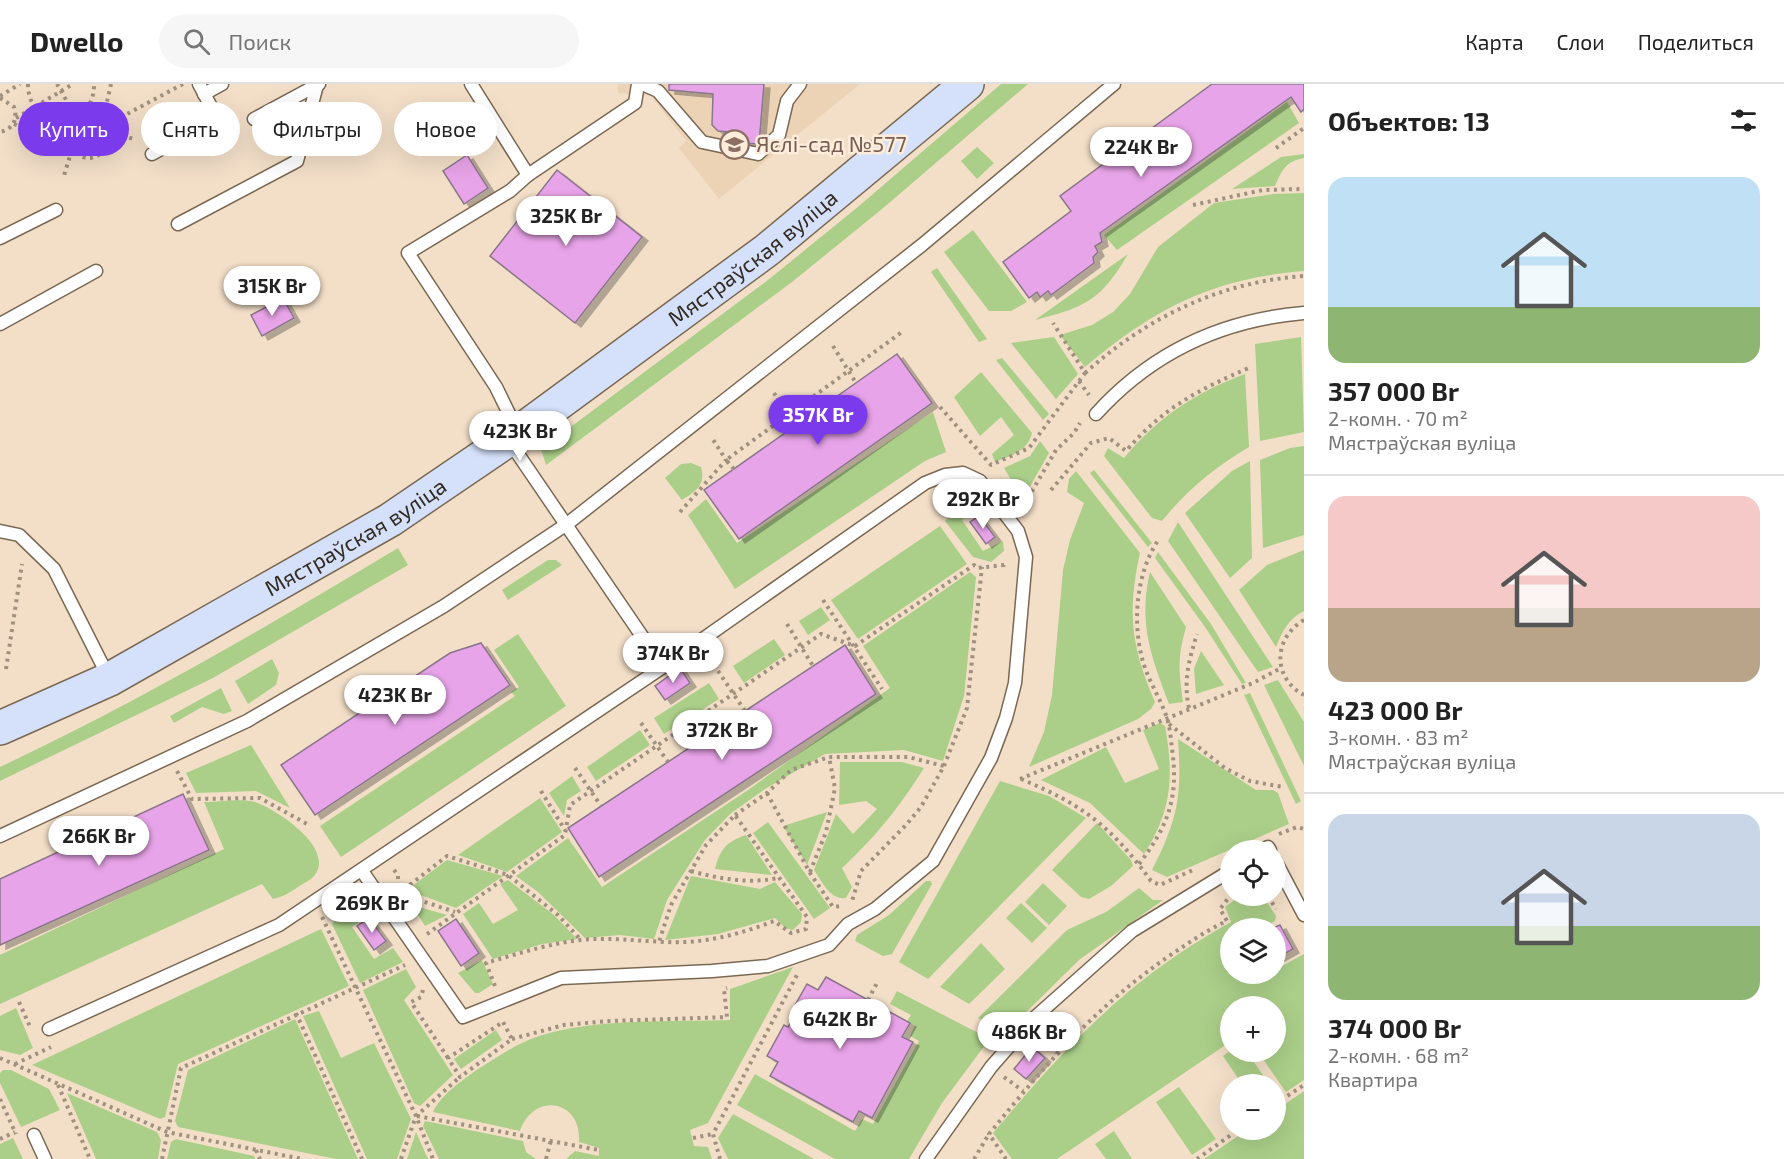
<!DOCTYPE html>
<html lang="ru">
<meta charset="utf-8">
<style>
:root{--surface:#fff;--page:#f6f6f6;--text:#222;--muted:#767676;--line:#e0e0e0;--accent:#7c3aed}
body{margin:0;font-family:"Exo 2",sans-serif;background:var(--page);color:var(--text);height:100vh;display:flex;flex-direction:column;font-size:22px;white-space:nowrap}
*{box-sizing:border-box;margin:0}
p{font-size:20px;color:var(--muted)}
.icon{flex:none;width:33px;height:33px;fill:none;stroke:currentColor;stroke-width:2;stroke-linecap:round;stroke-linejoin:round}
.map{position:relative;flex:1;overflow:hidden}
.drawer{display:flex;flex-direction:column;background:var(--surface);width:480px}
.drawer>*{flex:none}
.guide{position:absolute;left:18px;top:18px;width:570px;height:54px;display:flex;gap:12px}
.tools{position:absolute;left:1220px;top:756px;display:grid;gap:12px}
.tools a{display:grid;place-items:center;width:66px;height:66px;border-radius:50%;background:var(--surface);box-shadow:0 6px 24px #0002;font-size:30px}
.price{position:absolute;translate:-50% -51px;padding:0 14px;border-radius:21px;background:#fff;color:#222;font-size:20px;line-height:39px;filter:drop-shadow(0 2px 3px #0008)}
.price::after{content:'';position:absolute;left:50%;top:36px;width:18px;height:14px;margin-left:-9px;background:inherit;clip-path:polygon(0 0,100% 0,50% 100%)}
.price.selected{background:var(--accent);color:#fff}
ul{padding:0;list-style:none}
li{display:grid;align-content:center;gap:12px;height:318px;padding:0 24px}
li+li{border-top:2px solid var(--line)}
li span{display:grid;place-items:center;height:186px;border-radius:18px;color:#555}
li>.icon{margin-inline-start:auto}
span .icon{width:108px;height:108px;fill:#fffc;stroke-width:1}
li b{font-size:26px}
h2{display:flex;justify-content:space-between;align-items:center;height:72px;padding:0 24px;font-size:26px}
.pill{padding:0 21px;border-radius:27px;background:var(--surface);box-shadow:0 6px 24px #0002;font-size:21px;line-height:54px}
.pill.selected{background:var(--accent);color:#fff}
header{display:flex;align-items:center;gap:36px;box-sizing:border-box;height:84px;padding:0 30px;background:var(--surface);border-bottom:2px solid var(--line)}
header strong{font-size:28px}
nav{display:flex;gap:33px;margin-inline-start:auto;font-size:21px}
.search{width:420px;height:54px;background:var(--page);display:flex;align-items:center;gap:15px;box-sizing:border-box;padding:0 21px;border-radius:33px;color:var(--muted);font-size:22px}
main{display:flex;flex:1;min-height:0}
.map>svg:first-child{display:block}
</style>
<header>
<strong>Dwello</strong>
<div class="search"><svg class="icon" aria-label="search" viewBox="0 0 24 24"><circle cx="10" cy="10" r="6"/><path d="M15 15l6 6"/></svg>Поиск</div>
<nav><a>Карта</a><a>Слои</a><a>Поделиться</a></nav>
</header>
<main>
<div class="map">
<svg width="1304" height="1075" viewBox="0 0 1304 1075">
<defs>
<filter id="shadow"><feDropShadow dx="6" dy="4" stdDeviation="0" flood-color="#0004"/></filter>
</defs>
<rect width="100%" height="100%" fill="#f3dfc8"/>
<polygon fill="#edd3b6" points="618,0 860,0 719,115 679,64 686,57 651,12 618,9"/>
<g fill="#abcf89">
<polygon points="1001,0 1028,0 882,125 792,198 546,381 541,365 768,196 859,122"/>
<polygon points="1287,18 1299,39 1117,166 1104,151"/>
<polygon points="977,63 994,79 977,95 961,77"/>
<path d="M1304,70V74C1286,77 1282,86 1275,102L1232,105L1281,73Z"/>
<path d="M1304,109V187C1213,194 1153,225 1085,283L1060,251L1092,241L1113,228L1130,210L1158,163L1214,119L1273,110Z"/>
<polygon points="973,146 1027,218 1011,227 989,227 944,168"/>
<path d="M1128,170C1101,216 1086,223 1035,236Z"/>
<polygon points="937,184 987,255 979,258 931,188"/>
<polygon points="1054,253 1078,290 1056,315 1011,259"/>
<polygon points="1301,253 1304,348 1260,357 1255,260"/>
<polygon points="1002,274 1049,330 1043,336 996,276"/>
<path d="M981,288L1032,349C1027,368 1012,371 995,378L992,370L1014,351L1001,333L980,352L954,313Z"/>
<path d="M1245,290L1249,363C1215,383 1187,406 1162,437L1152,434L1104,372L1108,364L1124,374C1157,334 1196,308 1245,290Z"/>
<polygon points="933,328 946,368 925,377 735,505 688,431 706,415 737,459"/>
<polygon points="1040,357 1049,369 1028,406 1016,404 1004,384 1030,372"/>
<polygon points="1304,362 1304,451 1263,464 1260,376 1290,364"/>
<polygon points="1250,377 1252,474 1230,494 1185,429 1232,387"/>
<path d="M691,379L701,383C706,401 696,407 682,416L665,394L681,380Z"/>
<polygon points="1094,386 1152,459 1148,463 1090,389"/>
<path d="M1076,387L1140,469C1127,528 1131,563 1155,618L1151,625L1138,635L1029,683L1044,648L1052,611L1063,486L1070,456L1084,419L1067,408L1069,395Z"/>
<polygon points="951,407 963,407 979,423 962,436 983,467 1003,457 1004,467 991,478 973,473 945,437 950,432 946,419"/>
<polygon points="1178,438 1273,583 1258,588 1168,457"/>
<polygon points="940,442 967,480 858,555 831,516"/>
<path d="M398,464L408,481L213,594L0,697V683C138,618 268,542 398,464Z"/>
<path d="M1304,466V527C1289,534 1282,548 1276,563L1239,506L1267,481Z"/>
<polygon points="1158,468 1211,540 1246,599 1242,600 1205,543 1155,474"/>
<polygon points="548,476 556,476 562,481 508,516 502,506"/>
<polygon points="970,488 976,493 964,612 943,677 904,666 825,670 765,705 730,730 705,756 667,816 654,855 620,851 585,854 538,808 516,792 568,754 602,803 748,706 890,604 863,562"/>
<path d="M1150,488L1186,543C1177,576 1179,585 1183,618L1169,620C1151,572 1138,539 1150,488Z"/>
<polygon points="821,523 830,536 808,551 799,537"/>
<polygon points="518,550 566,622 341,773 320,742 515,612 511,608 519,603 494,566"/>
<polygon points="774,555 785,571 744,599 733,582"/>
<polygon points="1201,567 1224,601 1196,610 1194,585"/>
<polygon points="272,575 279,589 276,601 248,620 235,597"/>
<polygon points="1278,596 1304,638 1304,682 1264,601"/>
<polygon points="709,599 719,615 664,650 654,634"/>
<polygon points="221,604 232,627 224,630 202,623 174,639 170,632"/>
<polygon points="1250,609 1301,717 1296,720 1244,611"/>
<path d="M1160,639L1165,642C1174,691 1172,727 1144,770L1090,719L1041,696L1106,663L1125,699L1159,685L1143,646Z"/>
<polygon points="640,646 650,661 596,697 587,683"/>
<path d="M1178,655L1256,706H1273L1278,709L1289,740L1167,793L1152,786C1178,735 1182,712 1178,655Z"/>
<polygon points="251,661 290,724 256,707 196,709 186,689"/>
<path d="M840,678H902L924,684C898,725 877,751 842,784L852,803L846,814C830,816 823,799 814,786L836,730L853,750L877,725L866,717L839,721Z"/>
<polygon points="572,692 581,707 567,716 564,732 549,709"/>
<polygon points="1000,697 1049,712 1086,734 928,895 899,878"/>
<polygon points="540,714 562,748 507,788 458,771"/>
<path d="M204,718C219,718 241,714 255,718C276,725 327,759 318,785C315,794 308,797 301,801C292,807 284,813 273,815L262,800L0,920V871L224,765Z"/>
<polygon points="827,728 807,781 783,742"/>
<polygon points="768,738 830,824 814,835 753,749"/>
<polygon points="1097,739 1131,776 1133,782 1111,802 1089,815 1081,813 1052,786"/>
<path d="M746,751L772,791L715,785C720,765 726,758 746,751Z"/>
<polygon points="447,776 503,792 456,824 407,806"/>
<polygon points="691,792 760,805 775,798 802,830 801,838 793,846 785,844 775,834 718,850 665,856"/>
<polygon points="508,796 554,831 577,855 542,860 493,875 463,830 479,819 493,840 518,826 500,800"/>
<polygon points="926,797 931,797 932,800 892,870 883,872 855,857 857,851 889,831"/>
<polygon points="1043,799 1067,822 1049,841 1025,818"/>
<polygon points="1139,804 1153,816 1163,816 1079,876 1006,948 978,934 1067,846 1106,828"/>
<path d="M1240,812H1263L1276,832L1275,837L1262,844H1230V890H1275V886L1304,870V996L1286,1008L1258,968H1275V922H1230V958L1057,1075H1012L993,1049C1068,960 1128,895 1231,838L1225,823Z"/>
<polygon points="1021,819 1047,844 1032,859 1006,834"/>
<polygon points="359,820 365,823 370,830 352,843 374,875 393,864 403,878 360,899 332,840 341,828"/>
<polygon points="412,821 447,831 425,842"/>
<polygon points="321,845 349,902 178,980 165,1033 160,1035 32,981"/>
<polygon points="981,859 1005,885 969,920 940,903"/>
<polygon points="482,876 493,900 479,909 475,909 458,889"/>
<path d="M793,883L708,1039L690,1046L694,1062L708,1063L712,1075H566L575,1067L599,1072V1064L579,1058C582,1016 534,1007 520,1047L433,1028C440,1012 461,997 475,987C496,974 515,960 539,952C594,934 671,938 730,936V905Z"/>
<polygon points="406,885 416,903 404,916 453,991 420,1022 414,1019 363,906"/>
<polygon points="897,907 986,953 985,961 942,1019 909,1075 835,1075 737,1021 755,990 855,1047 862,1035 873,1040 919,957 910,952 915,941 906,939 911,931 890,920"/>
<polygon points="16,924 33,964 20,971 0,966 0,932"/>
<polygon points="319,927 341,974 374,959 411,1035 397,1075 367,1075 303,932"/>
<polygon points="295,935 358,1075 336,1075 178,1043 175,1037 188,986"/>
<polygon points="496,946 502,956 461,985 454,975"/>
<polygon points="1230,967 1247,968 1269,1000 1242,1000 1223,972"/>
<polygon points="3,986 11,986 49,1005 60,1026 21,1043 0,999 0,989"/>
<polygon points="1179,1003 1216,1055 1192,1071 1156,1018"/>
<polygon points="1304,1007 1304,1075 1204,1075 1247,1046 1275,1046 1275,1027"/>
<polygon points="67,1009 157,1048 161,1056 158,1075 96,1075"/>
<polygon points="733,1030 814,1075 728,1075 718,1054"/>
<polygon points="425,1037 523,1057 526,1068 536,1075 439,1075 423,1042"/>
<polygon points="1114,1047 1132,1075 1106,1075 1095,1060"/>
<polygon points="416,1048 428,1075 407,1075"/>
<polygon points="13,1054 23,1075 0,1075 0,1060"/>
<polygon points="176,1055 254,1072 255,1075 167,1075 171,1058"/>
</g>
<g fill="#e8a4e9" stroke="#8a768a" stroke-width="1.5" filter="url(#shadow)">
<polygon points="669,0 764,0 759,60 741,59 741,49 718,47 712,41 713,10 669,6"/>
<polygon points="1212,0 1304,0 1304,25 1301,28 1291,13 1100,149 1102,158 1095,162 1098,168 1093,173 1094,179 1051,211 1048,207 1040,213 1037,208 1029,214 1003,178 1071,127 1060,112"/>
<polygon points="467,71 488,104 464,120 443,87"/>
<polygon points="557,86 642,153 575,239 490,172"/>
<polygon points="283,214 294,234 262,252 251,231"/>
<polygon points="897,270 932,319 739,455 704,406"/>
<polygon points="979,432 995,453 986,460 970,438"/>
<polygon points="481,559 510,601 315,731 281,681 450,569"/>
<polygon points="845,561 876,610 599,793 568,744"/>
<polygon points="680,584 690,599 665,616 655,602"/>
<polygon points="183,710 209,766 0,861 0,795"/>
<polygon points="369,834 386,857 374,866 357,842"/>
<polygon points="456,835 479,869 461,882 438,847"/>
<polygon points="1280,841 1293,865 1275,875 1273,844"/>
<polygon points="826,893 910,939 902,953 913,958 872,1034 859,1027 853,1038 770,992 778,978 767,972 784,941 788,943 794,932 790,930 807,900 818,906"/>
<polygon points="1032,963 1045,974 1026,995 1014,985"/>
</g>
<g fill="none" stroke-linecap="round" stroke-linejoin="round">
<defs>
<g id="lane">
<polyline points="471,0 528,91 510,107 408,169 496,303 518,348"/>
<polyline points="642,0 658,7 702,58 758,70 779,51 787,17 800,0"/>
<polyline points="204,10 222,0"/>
<polyline points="254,35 319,0"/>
<polyline points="152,70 217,34 199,0"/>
<polyline points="528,91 635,19 638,0"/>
<polyline points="178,140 297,77 317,1 315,0"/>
<polyline points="0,154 56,126"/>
<polyline points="0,240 96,187"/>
<path d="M1096,330C1152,268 1221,236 1304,229"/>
<polyline points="509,357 663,583"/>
<polyline points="0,447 19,451 54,485 109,594"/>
<polyline points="0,752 247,637 444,522 567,440 922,161 1114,0"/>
<polyline points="1262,766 1268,763 1270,766"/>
<polyline points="1275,776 1304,831"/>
<polyline points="49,945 279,841 663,583 925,399 945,391 963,389 980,397 1018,447 1026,473 1015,599 1006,634 991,674 933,777 875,825 848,840 829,861 768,882 712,887 561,894 463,933 362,787"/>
<polyline points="34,1051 45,1075"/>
<polyline points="926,1075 991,983 1033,935 1132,847 1230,787"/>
</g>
<g id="secondary">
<path id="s1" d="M0,644L110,595L390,436L518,349L767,166L967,0"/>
</g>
</defs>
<use href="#lane" stroke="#7a6853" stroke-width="15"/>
<use href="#secondary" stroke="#7a6853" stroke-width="36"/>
<g stroke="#9f907f" stroke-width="4" stroke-dasharray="3 4.5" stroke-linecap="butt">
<path d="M28,0C28,49 95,48 94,0"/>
<polyline points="57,0 81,42"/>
<polyline points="111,0 101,44 133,55"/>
<polyline points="0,12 20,0"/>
<path d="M0,14L14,23C18,36 13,45 0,48"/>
<polyline points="16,34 73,0"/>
<circle cx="89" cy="57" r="17"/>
<polyline points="14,40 73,62 63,95"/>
<polyline points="101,44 183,0"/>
<polyline points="1276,64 1304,44"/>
<polyline points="1193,121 1263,106 1304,105"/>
<polyline points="833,262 856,299"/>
<path d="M1085,289C1148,233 1219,198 1304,192"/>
<polyline points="1079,297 1089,311"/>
<polyline points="774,309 794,343"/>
<polyline points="940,323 991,381 1029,364 1085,289 1053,239"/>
<polyline points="734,385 726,376 902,248"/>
<path d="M1051,406L1091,359L1109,354L1126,367C1164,323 1198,306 1251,283"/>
<polyline points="1028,414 1056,366 1074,349 1080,339"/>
<polyline points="680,428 726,376 712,354"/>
<polyline points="823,516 882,605"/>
<path d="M1304,536C1273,554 1272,594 1304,611"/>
<polyline points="787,540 813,582"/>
<polyline points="6,585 22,480"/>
<polyline points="718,587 745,627"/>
<path d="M1189,624C1183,597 1189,576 1197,550"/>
<polyline points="641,639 668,678"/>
<polyline points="1169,640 1225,684 1250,697 1283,703"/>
<polyline points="944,682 967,624 982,483"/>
<polyline points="575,684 601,722"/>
<polyline points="177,687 192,715 260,714 309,741"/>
<polyline points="1020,695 1253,599 1281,584"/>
<path d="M1021,695C1083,721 1111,742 1151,797L1160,801L1193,786"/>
<polyline points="541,707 565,746"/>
<polyline points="767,709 810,789 833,823 841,822"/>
<polyline points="735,731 767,709 791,686 829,673 908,673 944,682 921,723 906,741 861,787 852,817"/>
<polyline points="1279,750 1297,743 1304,745"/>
<path d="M1139,780C1168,742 1179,714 1172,665C1171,655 1170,644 1167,634C1160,613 1147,595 1142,574C1132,535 1137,487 1159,455"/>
<polyline points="394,786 398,791 398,809 455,828"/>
<path d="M691,787C720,795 748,800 778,794"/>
<polyline points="810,788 826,748 835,704 829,673"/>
<polyline points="398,810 447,772 508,791 558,831 580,855"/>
<polyline points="1268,812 1276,825"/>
<polyline points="322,833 416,1032 433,1075"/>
<polyline points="427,850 565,751 570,721 821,550 855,562 974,481 977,484 1004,481 1006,477"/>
<path d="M495,902L486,879C517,870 547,860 580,856C609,853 637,857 667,858C703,860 741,850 774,837L791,849L806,845L807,833L735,731L706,761L671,821L659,858"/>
<polyline points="423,906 421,913 411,918 448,974"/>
<polyline points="868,916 878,897"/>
<polyline points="19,918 31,945"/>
<polyline points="296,929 362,1075"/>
<polyline points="500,940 448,974 460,993 512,955 503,938"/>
<polyline points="1039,953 1056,969"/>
<polyline points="512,955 564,941 609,937 727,933 724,905 727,904"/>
<polyline points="0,974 167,1048 302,1075"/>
<polyline points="15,980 51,963"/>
<polyline points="1004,993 1023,1007"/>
<polyline points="58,1001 90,1075"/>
<polyline points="0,1015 16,1050"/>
<polyline points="1275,1020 1304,1001"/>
<polyline points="417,1032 599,1066"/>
<polyline points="693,1054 713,1050"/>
<polyline points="0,1055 15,1048"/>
<polyline points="256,1066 260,1075"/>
<polyline points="162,1075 181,984 405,881"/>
<polyline points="401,1075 416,1032 460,993"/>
<polyline points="546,1075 551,1056"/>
<polyline points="720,1075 713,1050 797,891"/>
<polyline points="974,1075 989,1050"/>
<path d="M1006,1075L989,1050C1045,981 1097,921 1172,870C1190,858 1207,846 1227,837L1220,825L1230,812"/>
<polyline points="1197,1075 1238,1046"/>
</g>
<use href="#lane" stroke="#fff" stroke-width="12"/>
<use href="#secondary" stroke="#d5e1fa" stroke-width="33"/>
</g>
<defs>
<symbol id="school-ring" viewBox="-11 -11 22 22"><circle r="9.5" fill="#fdedda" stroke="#8d6e63" stroke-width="1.5"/><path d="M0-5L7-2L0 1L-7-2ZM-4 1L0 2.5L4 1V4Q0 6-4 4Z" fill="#8d6e63"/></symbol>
</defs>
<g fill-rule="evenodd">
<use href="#school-ring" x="718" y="44" width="33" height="33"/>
</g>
<g text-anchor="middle" stroke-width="5" stroke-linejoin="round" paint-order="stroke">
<g font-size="22" fill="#785e54" stroke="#fdedda" text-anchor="start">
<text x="756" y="68">Яслі-сад №577</text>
</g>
<g font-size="22" fill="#332b22" stroke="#fdedda">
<text dy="8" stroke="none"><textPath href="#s1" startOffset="890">Мястраўская вуліца</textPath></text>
<text dy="8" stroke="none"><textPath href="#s1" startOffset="404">Мястраўская вуліца</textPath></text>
</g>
</g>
</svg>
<div class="tools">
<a><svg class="icon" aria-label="locate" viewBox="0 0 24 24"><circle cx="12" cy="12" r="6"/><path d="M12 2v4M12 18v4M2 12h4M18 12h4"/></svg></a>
<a><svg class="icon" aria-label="layers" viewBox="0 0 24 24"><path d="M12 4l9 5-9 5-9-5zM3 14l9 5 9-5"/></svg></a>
<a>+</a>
<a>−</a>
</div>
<b class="price" style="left:1141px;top:94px">224K Br</b>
<b class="price" style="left:566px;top:163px">325K Br</b>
<b class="price" style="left:272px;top:233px">315K Br</b>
<b class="price selected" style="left:818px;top:362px">357K Br</b>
<b class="price" style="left:520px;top:378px">423K Br</b>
<b class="price" style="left:983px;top:446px">292K Br</b>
<b class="price" style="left:673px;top:600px">374K Br</b>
<b class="price" style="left:395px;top:642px">423K Br</b>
<b class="price" style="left:722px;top:677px">372K Br</b>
<b class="price" style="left:99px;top:783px">266K Br</b>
<b class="price" style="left:372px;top:850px">269K Br</b>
<b class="price" style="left:840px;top:966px">642K Br</b>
<b class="price" style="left:1029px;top:979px">486K Br</b>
<div class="guide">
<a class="pill selected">Купить</a>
<a class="pill">Снять</a>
<a class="pill">Фильтры</a>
<a class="pill">Новое</a>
</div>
</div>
<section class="drawer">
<h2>Объектов: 13<svg class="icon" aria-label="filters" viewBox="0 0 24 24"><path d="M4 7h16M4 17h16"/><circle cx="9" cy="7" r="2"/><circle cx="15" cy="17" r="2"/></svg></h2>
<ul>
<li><span style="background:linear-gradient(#bfe0f5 70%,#8fb573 0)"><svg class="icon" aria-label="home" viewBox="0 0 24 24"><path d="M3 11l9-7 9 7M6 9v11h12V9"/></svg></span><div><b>357 000 Br</b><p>2-комн. · 70 m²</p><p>Мястраўская вуліца</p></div></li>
<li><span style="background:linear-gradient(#f6c9c9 60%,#b9a48a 0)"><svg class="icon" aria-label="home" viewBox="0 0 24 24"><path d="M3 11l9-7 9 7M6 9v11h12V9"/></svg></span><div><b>423 000 Br</b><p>3-комн. · 83 m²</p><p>Мястраўская вуліца</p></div></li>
<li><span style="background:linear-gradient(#c9d6e8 60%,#8fb573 0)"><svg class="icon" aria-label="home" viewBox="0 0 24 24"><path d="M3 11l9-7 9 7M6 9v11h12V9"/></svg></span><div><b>374 000 Br</b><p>2-комн. · 68 m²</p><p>Квартира</p></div></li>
</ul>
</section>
</main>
